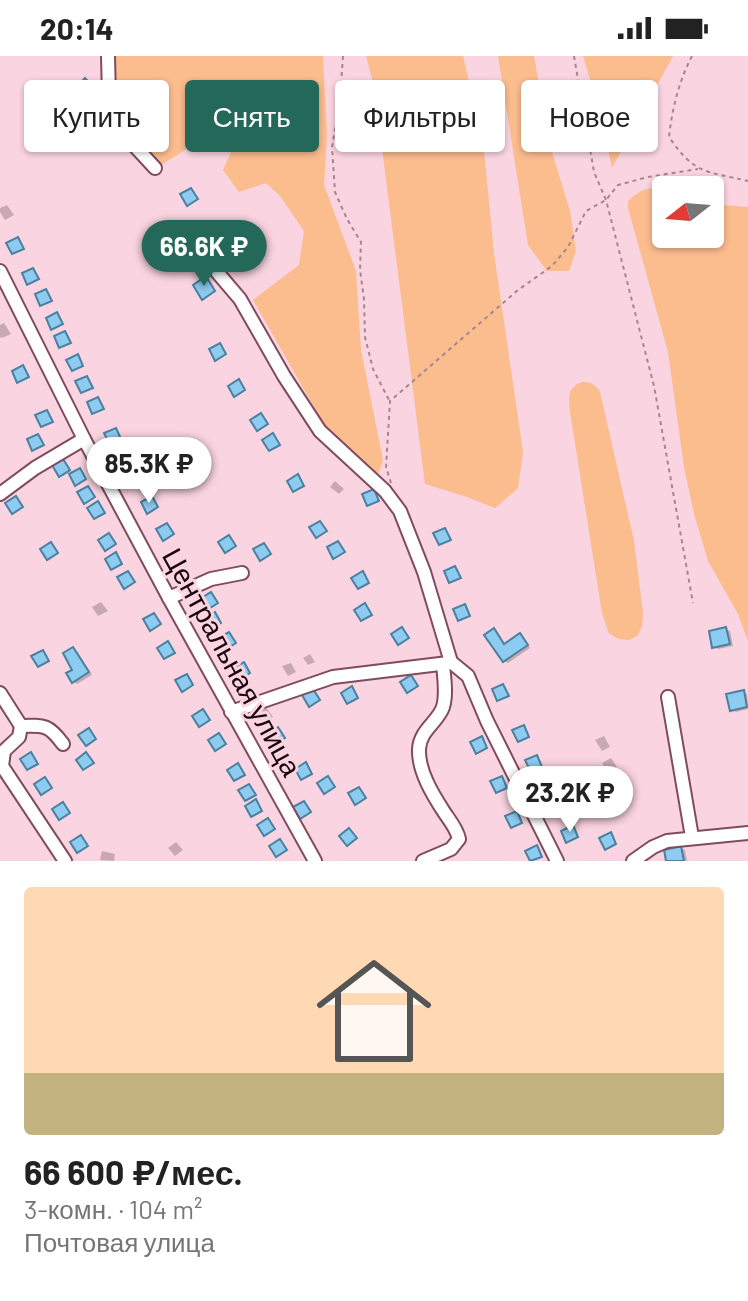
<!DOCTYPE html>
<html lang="ru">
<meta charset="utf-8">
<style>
:root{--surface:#fff;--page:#f6f6f6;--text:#222;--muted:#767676;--line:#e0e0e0;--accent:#246859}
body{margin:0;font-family:Barlow,sans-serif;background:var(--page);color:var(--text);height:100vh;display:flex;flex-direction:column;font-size:30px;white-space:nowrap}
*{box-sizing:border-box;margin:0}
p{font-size:26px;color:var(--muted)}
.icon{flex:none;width:44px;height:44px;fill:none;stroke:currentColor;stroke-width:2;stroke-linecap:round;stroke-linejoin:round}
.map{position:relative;height:805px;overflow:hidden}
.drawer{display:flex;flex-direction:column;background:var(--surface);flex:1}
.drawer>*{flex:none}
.guide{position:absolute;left:24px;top:24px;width:700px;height:72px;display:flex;gap:16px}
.needle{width:52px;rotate:253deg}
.buttons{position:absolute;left:652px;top:120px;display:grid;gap:16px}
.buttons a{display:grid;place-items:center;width:72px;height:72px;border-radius:8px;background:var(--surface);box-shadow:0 2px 6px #0004;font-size:40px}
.price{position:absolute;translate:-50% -68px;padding:0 18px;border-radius:28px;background:#fff;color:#222;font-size:26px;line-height:52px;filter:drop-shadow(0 2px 4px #0008)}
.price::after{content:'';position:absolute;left:50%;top:48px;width:24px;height:18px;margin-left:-12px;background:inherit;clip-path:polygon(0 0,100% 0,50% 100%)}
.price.active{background:var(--accent);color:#fff}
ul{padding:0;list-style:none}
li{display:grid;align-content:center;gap:16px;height:424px;padding:0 24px}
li+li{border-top:2px solid var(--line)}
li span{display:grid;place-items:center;height:248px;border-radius:8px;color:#555}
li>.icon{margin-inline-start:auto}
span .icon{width:144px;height:144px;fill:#fffc;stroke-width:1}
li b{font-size:34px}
.tag{padding:0 28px;border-radius:8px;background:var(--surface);box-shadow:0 2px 6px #0004;font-size:28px;line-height:72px}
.tag.active{background:var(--accent);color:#fff}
.status{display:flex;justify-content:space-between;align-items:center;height:56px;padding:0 40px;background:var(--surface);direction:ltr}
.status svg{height:22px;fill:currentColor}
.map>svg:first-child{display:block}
</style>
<div class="status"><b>20:14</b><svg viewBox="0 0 49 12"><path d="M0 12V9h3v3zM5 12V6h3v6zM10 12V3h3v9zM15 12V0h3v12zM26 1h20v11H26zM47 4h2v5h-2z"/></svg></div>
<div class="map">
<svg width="748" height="805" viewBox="0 0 748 805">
<rect width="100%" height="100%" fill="#fad4e0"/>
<g fill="#fbbc8e">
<polygon points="110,0 323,0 327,78 324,129 356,215 361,294 383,404 377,422 335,388 253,244 299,209 304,175 280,140 266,127 239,136 223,114 233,92 234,80 217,74 161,109 139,99 106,35"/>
<polygon points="366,0 463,0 483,84 494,197 523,396 518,432 495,452 464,440 425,428 374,30"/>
<polygon points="498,0 534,0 549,86 570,155 576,195 569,215 547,215 528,189"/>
<polygon points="583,0 673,0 612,112 602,63"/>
<path d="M674,129L681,134H666V178H710V148L748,151V585L738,558L708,505L694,458L684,411L668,296L628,152V146C640,131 656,131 674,129Z"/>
<path d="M582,326C591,326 595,328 600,336L634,485L643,557L642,571L637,580L629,584L619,583L609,578L602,557L570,356C569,341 566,333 582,326Z"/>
</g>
<g fill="#0003">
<polygon points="7,149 14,159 5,164 0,156 0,152"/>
<polygon points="225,172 229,174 254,211 248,215 244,213 236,201 230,206 226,203"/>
<polygon points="4,267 11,278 2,282 0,281 0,269"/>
<polygon points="63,405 73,418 80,414 87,424 79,429 70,416 63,420 60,419"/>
<polygon points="335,425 344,433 339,438 330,431"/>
<polygon points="101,546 108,555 98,560 92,551"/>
<polygon points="726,573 730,575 733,590 718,593 714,591"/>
<polygon points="494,575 498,577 506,590 521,580 524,582 530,592 508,607 504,605"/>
<polygon points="73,593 77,595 92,619 77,628 73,625"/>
<polygon points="310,598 315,606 308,609 303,602"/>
<polygon points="291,607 296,616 288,620 282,610"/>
<polygon points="743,636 747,638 748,653 736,656 732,654"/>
<polygon points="265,650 273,661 265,665 257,655"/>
<polygon points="604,680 610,691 602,695 595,684"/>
<polygon points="611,702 617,711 608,716 602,707"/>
<polygon points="620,743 626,750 620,755 614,747"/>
<polygon points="176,786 183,794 175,800 168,792"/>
<polygon points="681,792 685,794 687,805 668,805"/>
<polygon points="102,795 115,798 114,805 100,804"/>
</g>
<g fill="#8ecbf1" stroke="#4a80a0" stroke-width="2">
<polygon points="85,22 94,32 85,40 76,31"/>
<polygon points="191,132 198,143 187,150 180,138"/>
<polygon points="225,170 252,208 243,214 233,199 225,205 208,181"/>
<polygon points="18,181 24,193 12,198 6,187"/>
<polygon points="33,212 39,223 27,229 22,217"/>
<polygon points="206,220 215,235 202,244 193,229"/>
<polygon points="46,233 52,245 40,250 35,238"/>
<polygon points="57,256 63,268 51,274 46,262"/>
<polygon points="65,275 71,287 59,292 54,280"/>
<polygon points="220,287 226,298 215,305 209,293"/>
<polygon points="78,298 83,310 72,315 66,304"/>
<polygon points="23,309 29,321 17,327 12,315"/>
<polygon points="87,320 93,332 81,337 75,325"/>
<polygon points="239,323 245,334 234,341 228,330"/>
<polygon points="98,341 104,353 92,358 87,346"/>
<polygon points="47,354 53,366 41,371 35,359"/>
<polygon points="261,357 268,368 257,375 250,364"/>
<polygon points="116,372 121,383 110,389 104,377"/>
<polygon points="273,377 280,389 269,395 262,384"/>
<polygon points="38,378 44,389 32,395 27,383"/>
<polygon points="126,391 132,403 120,408 114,397"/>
<polygon points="63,403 70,414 59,421 52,409"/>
<polygon points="135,409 142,420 131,427 124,416"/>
<polygon points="80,412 86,423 75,430 69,418"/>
<polygon points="298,418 304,430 293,436 287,425"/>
<polygon points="88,430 95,441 84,448 77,436"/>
<polygon points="374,433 379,445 367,450 362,438"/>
<polygon points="16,440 23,451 12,458 5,447"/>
<polygon points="152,440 158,451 147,458 141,446"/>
<polygon points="98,445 105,457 94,463 87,452"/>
<polygon points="320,465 327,475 316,482 309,471"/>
<polygon points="167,467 174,478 163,485 156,473"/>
<polygon points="445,472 451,484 439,489 433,477"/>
<polygon points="109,477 116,488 105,495 98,484"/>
<polygon points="229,479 236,490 225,497 218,486"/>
<polygon points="338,485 345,496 333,503 327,491"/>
<polygon points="51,486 58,497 47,504 40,493"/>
<polygon points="264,487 271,498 260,505 253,493"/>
<polygon points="116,496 122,508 111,514 105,503"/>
<polygon points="455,510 461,522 449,527 444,515"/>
<polygon points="128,515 135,526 124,533 117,521"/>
<polygon points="363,515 369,527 358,533 351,522"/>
<polygon points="211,536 218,547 207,554 200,543"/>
<polygon points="365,547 372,559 361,565 354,554"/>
<polygon points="465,548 470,560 458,565 453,553"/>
<polygon points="215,556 221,567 211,573 204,562"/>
<polygon points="154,557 161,568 150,575 143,563"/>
<polygon points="402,571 409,582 398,589 391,578"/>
<polygon points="726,571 730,588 712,592 709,575"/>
<polygon points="494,572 504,588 520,577 528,589 503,606 484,579"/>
<polygon points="229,576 236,587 225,594 218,582"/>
<polygon points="168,585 175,597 164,603 157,592"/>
<polygon points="73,591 89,616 72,627 66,617 72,614 63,597"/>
<polygon points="43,594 49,605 38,611 31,600"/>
<polygon points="244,606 250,617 239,624 233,612"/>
<polygon points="187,618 193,629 182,636 175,624"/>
<polygon points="411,619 418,630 407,637 400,626"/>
<polygon points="503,628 509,640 497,645 492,633"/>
<polygon points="352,630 358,642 347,648 341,637"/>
<polygon points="313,633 320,644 309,651 302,639"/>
<polygon points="744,634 747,651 730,655 726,638"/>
<polygon points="203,653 210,664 199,671 192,660"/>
<polygon points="524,669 529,681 518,686 512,674"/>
<polygon points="278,671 285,682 273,689 267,677"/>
<polygon points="89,672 96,683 86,690 78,679"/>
<polygon points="219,677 226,688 215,695 208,684"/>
<polygon points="482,680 487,692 476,698 470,686"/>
<polygon points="31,696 38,708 27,714 20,703"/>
<polygon points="86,696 94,707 83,714 76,704"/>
<polygon points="537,699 542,711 531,716 525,704"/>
<polygon points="306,706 312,718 301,724 295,713"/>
<polygon points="238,707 245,719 234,725 227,714"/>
<polygon points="328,720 335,731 324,738 317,727"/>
<polygon points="502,720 507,732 496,737 490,725"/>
<polygon points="45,721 52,732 41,739 34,728"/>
<polygon points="249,728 256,739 245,745 238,734"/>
<polygon points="359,731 366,742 355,749 348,737"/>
<polygon points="559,735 565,747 553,752 548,740"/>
<polygon points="256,743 262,755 251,761 245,750"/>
<polygon points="304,745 311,756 300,763 293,751"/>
<polygon points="63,746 70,757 59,764 52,753"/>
<polygon points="517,755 522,767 511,772 505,760"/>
<polygon points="268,762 275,773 264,780 257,769"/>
<polygon points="573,769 578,781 566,787 561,775"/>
<polygon points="349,772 357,782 347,790 339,780"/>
<polygon points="611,776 616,788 605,794 599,782"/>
<polygon points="81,779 88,790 77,797 70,786"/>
<polygon points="280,783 287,794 276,801 269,790"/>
<polygon points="537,789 542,801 530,805 525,795"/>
<polygon points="681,790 684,805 666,805 664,794"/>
</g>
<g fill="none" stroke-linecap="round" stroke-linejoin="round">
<defs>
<g id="minor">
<polyline points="108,0 109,41 119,73 155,112"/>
<polyline points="0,215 84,383 169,542 315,805"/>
<polyline points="217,216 240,243 284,320 320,375 385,435 400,455 424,516 451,606"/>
<polyline points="0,438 35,412 84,383"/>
<polyline points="169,542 211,523 242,517"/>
<polyline points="451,606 468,620 487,665 557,805"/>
<path d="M0,637L21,670C45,669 49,669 63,688"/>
<polyline points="668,641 692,781"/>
<polyline points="231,656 333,621 448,607"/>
<polyline points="21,670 19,681 4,695 2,710 65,805"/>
<path d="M423,805L451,793L459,783C457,773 450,765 444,756C433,739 418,715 419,693C420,674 438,666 443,651C447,638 444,621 443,608"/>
<polyline points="633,805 653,791 667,785 748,777"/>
</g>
</defs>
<use href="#minor" stroke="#804b5f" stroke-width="16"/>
<g stroke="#a58690" stroke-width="2" stroke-dasharray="4 4" stroke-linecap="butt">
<polyline points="343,0 340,44 332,91 335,136 347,163 361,186 360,214 364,243 365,281 373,313 389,344"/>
<polyline points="574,0 594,116 606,144 654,330 693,547"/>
<path d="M692,0C679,25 672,53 669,81C695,119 706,115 748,125"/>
<polyline points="391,427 386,411 390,345 518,234 552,210 568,191 586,155 606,144 618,129 648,121 698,113"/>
</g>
<use href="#minor" stroke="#fff" stroke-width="12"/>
</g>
<g text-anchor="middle" stroke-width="6" stroke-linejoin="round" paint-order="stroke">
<g font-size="28" fill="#1a060e" stroke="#fad4e0">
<text transform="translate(232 606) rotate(61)" y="10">Центральная улица</text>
</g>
</g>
</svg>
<div class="buttons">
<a><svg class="needle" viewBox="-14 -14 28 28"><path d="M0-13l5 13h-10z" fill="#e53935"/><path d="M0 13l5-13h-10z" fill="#767676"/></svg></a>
</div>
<b class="price active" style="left:204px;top:232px">66.6K ₽</b>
<b class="price" style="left:149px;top:449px">85.3K ₽</b>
<b class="price" style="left:570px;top:778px">23.2K ₽</b>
<div class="guide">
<a class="tag">Купить</a>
<a class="tag active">Снять</a>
<a class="tag">Фильтры</a>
<a class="tag">Новое</a>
</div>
</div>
<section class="drawer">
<ul>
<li><span style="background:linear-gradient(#ffd9b3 75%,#c2b280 0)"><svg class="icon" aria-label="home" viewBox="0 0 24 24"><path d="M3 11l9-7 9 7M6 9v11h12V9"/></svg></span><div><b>66 600 ₽/мес.</b><p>3-комн. · 104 m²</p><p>Почтовая улица</p></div></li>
</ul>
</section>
